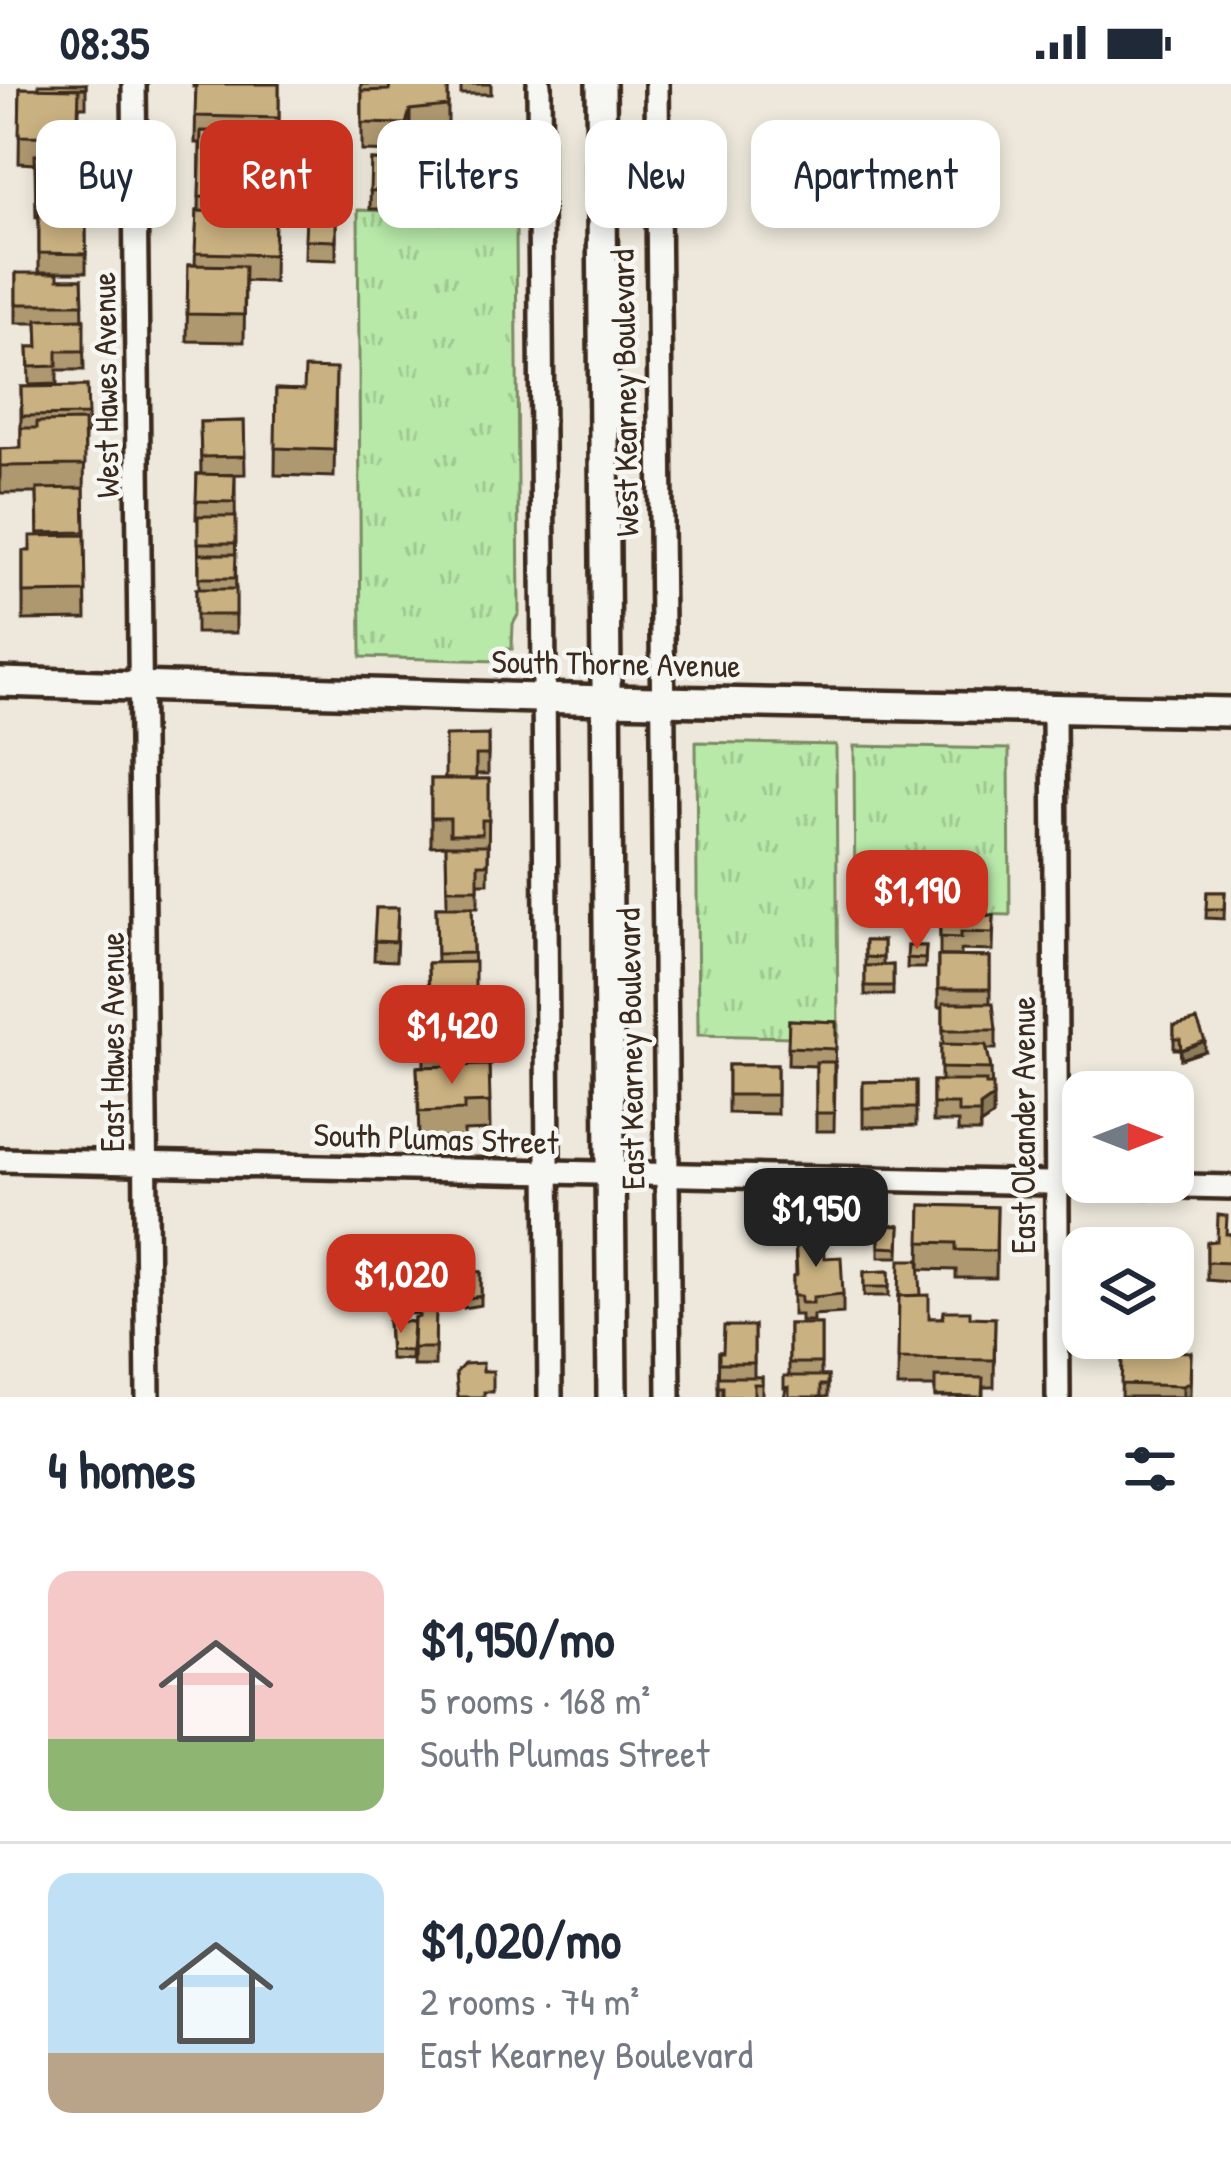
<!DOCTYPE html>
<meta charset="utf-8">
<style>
:root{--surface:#fff;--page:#f6f6f7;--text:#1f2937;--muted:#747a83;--line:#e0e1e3;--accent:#c8321e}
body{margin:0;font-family:"Patrick Hand",sans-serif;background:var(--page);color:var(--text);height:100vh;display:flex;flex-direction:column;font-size:45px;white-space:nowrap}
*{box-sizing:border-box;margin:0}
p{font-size:39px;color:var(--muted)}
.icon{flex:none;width:66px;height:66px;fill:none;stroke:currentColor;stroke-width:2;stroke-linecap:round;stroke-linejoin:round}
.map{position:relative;height:1313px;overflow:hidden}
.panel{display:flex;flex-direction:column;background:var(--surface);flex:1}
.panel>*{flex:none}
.top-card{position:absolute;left:36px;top:36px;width:1161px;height:108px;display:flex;gap:24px}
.needle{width:78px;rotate:90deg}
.controls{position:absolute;left:1062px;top:987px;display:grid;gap:24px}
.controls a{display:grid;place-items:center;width:132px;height:132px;border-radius:24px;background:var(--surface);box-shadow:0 6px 18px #0003;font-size:60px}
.price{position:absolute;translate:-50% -102px;padding:0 27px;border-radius:24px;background:var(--accent);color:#fff;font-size:39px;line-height:78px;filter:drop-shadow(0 3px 6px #0008)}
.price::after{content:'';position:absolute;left:50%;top:72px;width:36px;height:27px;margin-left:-18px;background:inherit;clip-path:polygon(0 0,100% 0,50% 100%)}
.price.on{background:#222;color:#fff}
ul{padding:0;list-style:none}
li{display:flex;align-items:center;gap:36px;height:300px;padding:0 48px}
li+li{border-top:3px solid var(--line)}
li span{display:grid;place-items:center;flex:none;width:336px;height:240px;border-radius:24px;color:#555}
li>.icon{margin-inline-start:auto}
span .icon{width:144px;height:144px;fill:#fffc;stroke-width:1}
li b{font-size:51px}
h2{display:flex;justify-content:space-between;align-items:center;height:144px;padding:0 48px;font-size:51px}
.tag{padding:0 42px;border-radius:24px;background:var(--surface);box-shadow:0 6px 18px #0003;font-size:42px;line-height:108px}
.tag.on{background:var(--accent);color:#fff}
.status{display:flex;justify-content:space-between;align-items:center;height:84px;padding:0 60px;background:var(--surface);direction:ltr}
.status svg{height:33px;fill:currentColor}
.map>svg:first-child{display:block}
</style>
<div class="status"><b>08:35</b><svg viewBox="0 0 49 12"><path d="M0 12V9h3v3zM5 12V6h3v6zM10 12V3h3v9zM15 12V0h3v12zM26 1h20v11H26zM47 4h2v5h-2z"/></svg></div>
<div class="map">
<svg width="1231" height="1313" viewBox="0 0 1231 1313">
<defs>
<pattern id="park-tufts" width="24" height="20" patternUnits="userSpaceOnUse" patternTransform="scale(3)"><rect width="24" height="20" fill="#b8e9a9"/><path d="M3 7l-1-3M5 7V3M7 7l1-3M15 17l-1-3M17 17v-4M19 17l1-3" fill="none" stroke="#9fc891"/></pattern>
</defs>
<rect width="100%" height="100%" fill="#ede8db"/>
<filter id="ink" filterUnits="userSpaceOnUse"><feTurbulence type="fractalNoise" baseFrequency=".00833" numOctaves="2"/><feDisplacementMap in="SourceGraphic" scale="24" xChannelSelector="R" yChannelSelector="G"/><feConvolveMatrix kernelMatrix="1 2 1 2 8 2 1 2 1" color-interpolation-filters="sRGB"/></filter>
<g filter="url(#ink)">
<g fill="url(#park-tufts)" stroke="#7a8a64" stroke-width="3">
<polygon points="358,126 508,131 516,144 519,529 513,540 512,565 498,565 496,577 361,573"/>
<polygon points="696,658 836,661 838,954 698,951"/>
<polygon points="854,662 1009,665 1010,831 855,827"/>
</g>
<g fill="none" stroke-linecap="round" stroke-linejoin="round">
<defs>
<g id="street">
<polyline points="134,0 148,1313"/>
<polyline points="539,0 550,1313"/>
<polyline points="657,0 669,1313"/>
<polyline points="1054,624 1058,1313"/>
<polyline points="0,1076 1231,1103"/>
</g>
<g id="secondary">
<polyline points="601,0 612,1313"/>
<polyline points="0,598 606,616 1231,628"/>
</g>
</defs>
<use href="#street" stroke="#3b2a1e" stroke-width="30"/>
<use href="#secondary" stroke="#3b2a1e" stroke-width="36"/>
<use href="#street" stroke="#f6f6f2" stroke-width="21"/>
<use href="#secondary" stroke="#f6f6f2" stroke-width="27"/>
</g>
<g fill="#ae986f" stroke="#3b2a1e" stroke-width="3">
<polygon points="86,0 86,23 79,23 79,34 86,34 85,81 82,81 83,126 86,126 86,188 39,188 39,133 36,133 35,80 19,79 20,4 38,5"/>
<polygon points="193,0 279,0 279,61 246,60 245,114 237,113 236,128 275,129 274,198 245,197 244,258 187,257 188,181 195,181 197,127 199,127 200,59 195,59 196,3 193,3"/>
<polygon points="361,0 448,0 448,50 410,53 406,68 362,67 362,7 371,7 361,7"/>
<rect x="461" y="0" width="30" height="10"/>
<polygon points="371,76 398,77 399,125 370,125"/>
<polygon points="306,130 336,131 336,176 305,175"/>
<polygon points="16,189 58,195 82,195 84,286 57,286 57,300 29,301 28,263 38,263 37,239 16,239"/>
<polygon points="336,285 334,393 275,391 276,305 304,306"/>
<polygon points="87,302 88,350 85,350 84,408 86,535 23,536 23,467 30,467 38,452 37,409 0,409 0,365 21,364 21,303"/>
<polygon points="244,337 245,390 217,391 235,391 236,549 196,549 196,505 199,505 198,435 196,435 197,390 201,390 200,338"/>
<polygon points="488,651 488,690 476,690 476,695 489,695 488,799 478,799 478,823 472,823 475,928 482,943 491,943 491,981 489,981 490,1046 464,1047 464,1054 419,1055 417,983 424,982 423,929 429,929 428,879 437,879 436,823 447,823 446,761 431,762 431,695 445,695"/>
<polygon points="1207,808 1225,808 1224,835 1206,834"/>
<polygon points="376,824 398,824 396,877 374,876"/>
<polygon points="940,824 994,832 993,867 961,866 961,872 940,872"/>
<polygon points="865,857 883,857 883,882 893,881 893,911 865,911"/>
<polygon points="908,862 926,862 925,884 907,884"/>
<polygon points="938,872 990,873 990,919 996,946 996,965 987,965 991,985 993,1032 980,1041 980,1048 958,1048 958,1038 933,1038 933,997 941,997 941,960 943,960 943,923 938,923"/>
<polygon points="789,936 836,938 834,1047 816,1047 816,982 788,981"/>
<polygon points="1174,942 1205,967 1181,975 1180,965 1174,965"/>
<polygon points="728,981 777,981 777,1030 728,1029"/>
<polygon points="916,997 916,1042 863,1043 863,998"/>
<polygon points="921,1121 997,1123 996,1194 956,1194 956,1186 920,1185"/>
<polygon points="879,1141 900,1142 899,1173 879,1173"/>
<polygon points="1227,1150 1231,1150 1231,1198 1207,1196 1207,1158 1217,1157"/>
<polygon points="795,1152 824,1174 843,1210 843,1229 813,1231 813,1237 801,1237 801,1231 793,1231 793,1193 796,1192"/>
<polygon points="436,1183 435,1282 413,1282 414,1234 419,1233 419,1230 396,1229 396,1197 420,1198"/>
<polygon points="1173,1186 1190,1186 1189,1239 1173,1238"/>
<polygon points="456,1187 481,1188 481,1221 464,1224 464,1206 455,1206"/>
<polygon points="889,1187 889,1212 864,1212 864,1188"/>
<polygon points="921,1211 929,1234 995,1234 994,1303 983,1303 983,1313 935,1313 935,1303 898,1303 899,1212"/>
<polygon points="388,1237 413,1238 411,1276 390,1275"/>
<polygon points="789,1240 821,1240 821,1292 828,1292 828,1313 784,1313 789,1292"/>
<polygon points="754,1242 754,1293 762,1293 762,1313 718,1313 719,1268 723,1268"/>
<polygon points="1123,1254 1166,1267 1190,1313 1121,1313"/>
</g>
<g fill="#8d7c5a" stroke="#3b2a1e" stroke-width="3">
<polygon points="410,26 410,53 406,68 406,40"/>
<polygon points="1205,957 1205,967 1181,975 1181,966"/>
<polygon points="993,1013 993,1032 980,1041 980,1022"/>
<polygon points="1191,1268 1190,1313 1183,1313 1183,1302"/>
</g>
<g fill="#cab181" stroke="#3b2a1e" stroke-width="3">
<polygon points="39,0 86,0 86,4 39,5"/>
<polygon points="196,0 279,0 279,34 195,32"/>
<polygon points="390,0 448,0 448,22 410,26 406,40 362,39 362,7 389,6"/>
<polygon points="20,4 79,5 78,34 86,34 85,53 19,52"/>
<polygon points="201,47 246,48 245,86 237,86 236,114 199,113"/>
<polygon points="82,70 83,114 36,115 35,71"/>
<polygon points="371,76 398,77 399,106 370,107"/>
<polygon points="39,125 86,126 86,170 39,169"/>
<polygon points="197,127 275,129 274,171 195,169"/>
<polygon points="306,130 336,131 336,157 305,156"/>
<polygon points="188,181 245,182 244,231 187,230"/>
<polygon points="16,189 58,189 58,195 82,195 83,220 16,220"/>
<polygon points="84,235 84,267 57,267 57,282 29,283 28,263 38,263 37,236"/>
<polygon points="305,284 336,285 334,366 275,364 276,305 304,306"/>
<polygon points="87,302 88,331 22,332 21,303"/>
<polygon points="84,337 85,381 0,382 0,365 21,364 21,344 37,344 37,338"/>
<polygon points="244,337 245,372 201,373 200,338"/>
<polygon points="197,390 235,391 234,418 196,417"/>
<polygon points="84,404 85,448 38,449 37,405"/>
<rect x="198" y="432" width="38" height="27"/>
<polygon points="85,451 86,508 23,509 23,467 30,467 30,452"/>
<polygon points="199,470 236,470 235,494 199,494"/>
<rect x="196" y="505" width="40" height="26"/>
<polygon points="488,651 488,671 476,671 476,695 445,695 445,652"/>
<polygon points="431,695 489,695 489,736 482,736 482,750 450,750 450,734 431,734"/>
<polygon points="446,761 488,761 488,780 478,780 478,805 447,805"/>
<polygon points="1207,808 1225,808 1224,825 1206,825"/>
<polygon points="436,823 472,823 473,869 437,870"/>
<polygon points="376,824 398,824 396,858 374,857"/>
<polygon points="940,824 987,827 987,832 994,832 993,849 961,848 961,854 940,853"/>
<polygon points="865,857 883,857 883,874 865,873"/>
<polygon points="908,862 926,862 925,875 907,874"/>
<polygon points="938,872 990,873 990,905 938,905"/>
<polygon points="475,878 475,912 429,913 428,879"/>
<polygon points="893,881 893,902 865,902 865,882"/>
<polygon points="943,919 993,919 996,946 943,946"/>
<polygon points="482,928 482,943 491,943 491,963 424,964 423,929"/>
<polygon points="789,936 836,938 836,965 788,963"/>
<polygon points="1197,936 1205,957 1181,966 1180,955 1174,955 1174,942"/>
<polygon points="941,960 986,961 991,985 941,984"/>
<rect x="816" y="978" width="18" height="51"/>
<polygon points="489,981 490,1018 464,1019 464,1026 419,1028 417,983"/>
<rect x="728" y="981" width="49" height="30"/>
<polygon points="916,997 916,1024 863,1024 863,998"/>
<polygon points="933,997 986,997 986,1001 993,1001 993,1013 980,1022 980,1029 958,1029 958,1020 933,1020"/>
<polygon points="921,1121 997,1123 996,1167 956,1166 956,1159 920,1158"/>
<polygon points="1218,1131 1227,1132 1226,1150 1231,1150 1231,1179 1207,1178 1207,1158 1217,1157"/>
<polygon points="879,1141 900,1142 899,1164 879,1163"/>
<polygon points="823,1151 824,1174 841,1173 843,1210 813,1213 813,1219 801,1219 801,1212 793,1212 793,1193 797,1191 795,1152"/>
<polygon points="900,1176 919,1176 921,1211 899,1212"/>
<polygon points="420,1182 436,1183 435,1212 396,1210 396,1197 420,1198"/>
<polygon points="1173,1186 1190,1186 1189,1220 1173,1220"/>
<polygon points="456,1187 481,1188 481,1212 464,1215 464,1197 455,1196"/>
<polygon points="889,1187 889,1203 864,1203 864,1188"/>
<polygon points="929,1211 929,1234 943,1234 944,1227 970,1227 970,1233 995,1234 994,1276 898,1275 899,1212"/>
<polygon points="419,1226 436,1226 435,1264 413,1264 414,1234 419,1233"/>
<polygon points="388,1237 413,1238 411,1267 390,1266"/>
<rect x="789" y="1240" width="32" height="39"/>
<polygon points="724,1242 754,1242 754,1279 719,1279 719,1268 723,1268"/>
<polygon points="1123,1254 1165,1254 1165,1267 1191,1268 1190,1298 1183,1302 1121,1300"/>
<polygon points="483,1279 483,1287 493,1287 493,1308 484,1308 484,1313 458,1313 456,1289 464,1280"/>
<polygon points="784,1292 828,1292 828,1301 821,1301 821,1313 789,1313 789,1303 784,1304"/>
<polygon points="718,1293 762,1293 762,1300 754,1300 754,1313 723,1313 723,1303 718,1303"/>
<polygon points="935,1293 983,1294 982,1313 935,1312"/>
</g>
</g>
<g text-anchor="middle" stroke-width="9" stroke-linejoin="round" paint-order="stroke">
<g font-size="33" fill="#3b2a1e" stroke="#f6f6f2">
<text transform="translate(105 301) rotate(-91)" y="12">West Hawes Avenue</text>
<text transform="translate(624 309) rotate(-91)" y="12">West Kearney Boulevard</text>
<text transform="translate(616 579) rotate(1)" y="12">South Thorne Avenue</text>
<text transform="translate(112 958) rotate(-90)" y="12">East Hawes Avenue</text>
<text transform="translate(630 965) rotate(-91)" y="12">East Kearney Boulevard</text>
<text transform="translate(1023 1041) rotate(-90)" y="12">East Oleander Avenue</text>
<text transform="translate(436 1054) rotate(2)" y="12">South Plumas Street</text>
</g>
</g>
</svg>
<div class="controls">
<a><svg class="needle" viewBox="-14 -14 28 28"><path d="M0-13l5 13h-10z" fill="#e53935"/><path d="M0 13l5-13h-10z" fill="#747a83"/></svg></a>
<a><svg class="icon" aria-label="layers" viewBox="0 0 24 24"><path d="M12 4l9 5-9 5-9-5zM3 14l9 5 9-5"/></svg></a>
</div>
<b class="price" style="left:917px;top:868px">$1,190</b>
<b class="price" style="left:452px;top:1003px">$1,420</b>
<b class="price on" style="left:816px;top:1186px">$1,950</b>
<b class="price" style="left:401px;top:1252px">$1,020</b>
<div class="top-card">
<a class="tag">Buy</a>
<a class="tag on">Rent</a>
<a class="tag">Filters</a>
<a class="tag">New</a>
<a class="tag">Apartment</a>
</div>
</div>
<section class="panel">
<h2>4 homes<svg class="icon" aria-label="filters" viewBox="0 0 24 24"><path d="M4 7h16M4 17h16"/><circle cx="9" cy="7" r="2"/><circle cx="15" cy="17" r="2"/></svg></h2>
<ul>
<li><span style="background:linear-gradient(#f6c9c9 70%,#8fb573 0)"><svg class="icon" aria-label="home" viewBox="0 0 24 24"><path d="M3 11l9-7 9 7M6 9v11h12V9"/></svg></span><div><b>$1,950/mo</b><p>5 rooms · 168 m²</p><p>South Plumas Street</p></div></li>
<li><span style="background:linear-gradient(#bfe0f5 75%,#b9a48a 0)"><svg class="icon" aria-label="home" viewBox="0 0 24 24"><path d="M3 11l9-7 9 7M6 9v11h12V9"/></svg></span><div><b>$1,020/mo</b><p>2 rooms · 74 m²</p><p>East Kearney Boulevard</p></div></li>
</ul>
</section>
